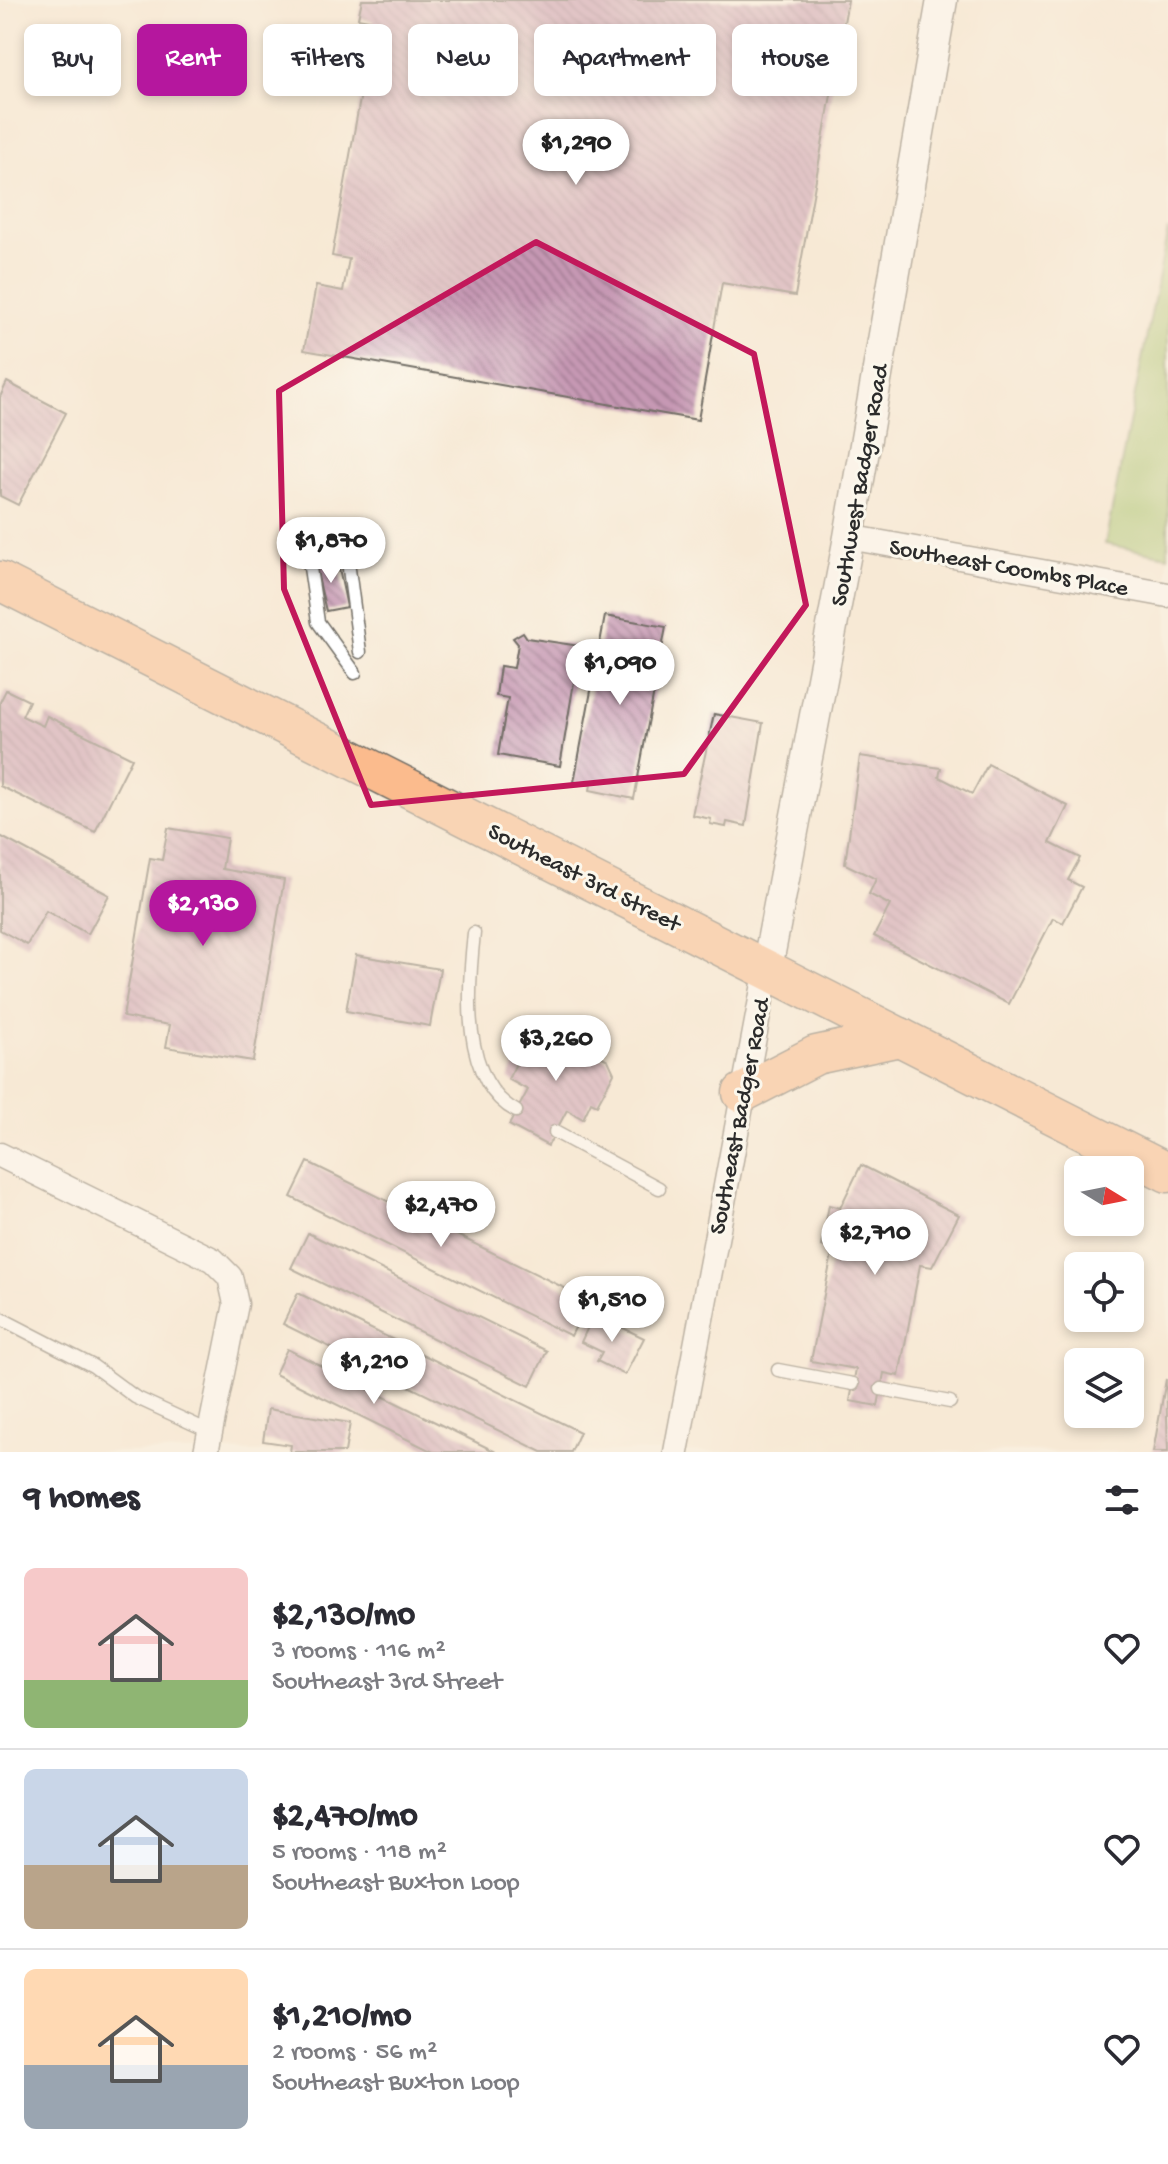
<!DOCTYPE html>
<meta charset="utf-8">
<style>
:root{--surface:#fff;--page:#f2f2f3;--text:#2b2b33;--muted:#7c7c81;--line:#e1e1e2;--accent:#b5179e}
body{margin:0;font-family:"Gochi Hand",sans-serif;background:var(--page);color:var(--text);height:100vh;display:flex;flex-direction:column;font-size:30px;white-space:nowrap}
*{box-sizing:border-box;margin:0}
p{font-size:26px;color:var(--muted)}
.icon{flex:none;width:44px;height:44px;fill:none;stroke:currentColor;stroke-width:2;stroke-linecap:round;stroke-linejoin:round}
.map{position:relative;height:1452px;overflow:hidden}
.drawer{display:flex;flex-direction:column;background:var(--surface);flex:1}
.drawer>*{flex:none}
.guide{position:absolute;left:24px;top:24px;width:1120px;height:72px;display:flex;gap:16px}
.needle{width:52px;rotate:100deg}
.tools{position:absolute;left:1064px;top:1156px;display:grid;gap:16px}
.tools a{display:grid;place-items:center;width:80px;height:80px;border-radius:12px;background:var(--surface);box-shadow:0 4px 12px #0003;font-size:40px}
.price{position:absolute;translate:-50% -68px;padding:0 18px;border-radius:28px;background:#fff;color:#222;font-size:26px;line-height:52px;filter:drop-shadow(0 2px 4px #0008)}
.price::after{content:'';position:absolute;left:50%;top:48px;width:24px;height:18px;margin-left:-12px;background:inherit;clip-path:polygon(0 0,100% 0,50% 100%)}
.price.current{background:var(--accent);color:#fff}
ul{padding:0;list-style:none}
li{display:flex;align-items:center;gap:24px;height:200px;padding:0 24px}
li+li{border-top:2px solid var(--line)}
li span{display:grid;place-items:center;flex:none;width:224px;height:160px;border-radius:12px;color:#555}
li>.icon{margin-inline-start:auto}
span .icon{width:96px;height:96px;fill:#fffc;stroke-width:1}
li b{font-size:34px}
h2{display:flex;justify-content:space-between;align-items:center;height:96px;padding:0 24px;font-size:34px}
.pill{padding:0 28px;border-radius:12px;background:var(--surface);box-shadow:0 4px 12px #0003;font-size:28px;line-height:72px}
.pill.current{background:var(--accent);color:#fff}
.map>svg:first-child{display:block}
</style>
<div class="map">
<svg width="1168" height="1452" viewBox="0 0 1168 1452">
<defs>
<pattern id="building-back-hatch" width="6" height="6" patternUnits="userSpaceOnUse" patternTransform="scale(2)"><rect width="6" height="6" fill="#c698b4"/><path d="M-1 5l2 2M0 0l6 6M5-1l2 2" fill="none" stroke="#a17c93"/></pattern>
</defs>
<rect width="100%" height="100%" fill="#fbf7ec"/>
<filter id="ink" filterUnits="userSpaceOnUse"><feTurbulence type="fractalNoise" baseFrequency=".0125" numOctaves="2"/><feDisplacementMap in="SourceGraphic" scale="16" xChannelSelector="R" yChannelSelector="G"/><feConvolveMatrix kernelMatrix="1 2 1 2 8 2 1 2 1" color-interpolation-filters="sRGB"/></filter>
<filter id="wash" filterUnits="userSpaceOnUse"><feTurbulence type="fractalNoise" baseFrequency=".006" numOctaves="4" result="noise"/><feDisplacementMap in="SourceGraphic" scale="32" xChannelSelector="R" yChannelSelector="G"/><feGaussianBlur stdDeviation="1.8" result="paint"/><feColorMatrix in="noise" values="0 0 0 0 0 0 0 0 0 0 0 0 0 0 0 0 0 1.4 0 .05"/><feComposite in="paint" operator="in"/></filter>
<g filter="url(#wash)">
<rect width="100%" height="100%" fill="#f7e9d5"/>
<polygon fill="#a3c46d" stroke="#67784c" stroke-width="2" points="1168,230 1168,556 1105,544"/>
<g id="blocks">
<g fill="url(#building-back-hatch)">
<polygon points="362,0 848,0 795,296 722,283 698,420 304,350 316,286 343,291 349,259 332,256 374,21 358,18"/>
<polygon points="7,382 66,413 18,505 0,496 0,397"/>
<polygon points="337,559 347,607 326,611 315,564"/>
<polygon points="605,616 666,627 634,799 590,790 591,785 574,782"/>
<polygon points="523,632 527,638 580,646 560,766 498,755 508,698 496,696 500,666 514,668 518,644 513,638"/>
<polygon points="6,690 29,701 22,716 43,726 47,716 132,758 95,832 0,786 0,702"/>
<polygon points="714,714 763,723 746,826 727,822 726,827 710,824 711,819 692,815"/>
<polygon points="860,756 941,768 939,777 972,794 988,764 1068,806 1050,843 1080,858 1068,880 1082,887 1063,923 1053,918 1009,1004 874,936 890,905 869,894 876,879 845,864"/>
<polygon points="168,828 227,838 222,869 284,880 253,1061 166,1047 170,1025 123,1017 150,858 162,860"/>
<polygon points="0,836 109,895 88,934 46,911 27,945 0,930"/>
<polygon points="356,955 440,969 430,1026 346,1011"/>
<polygon points="537,1023 608,1060 614,1073 597,1105 591,1102 583,1119 567,1110 548,1146 509,1125 528,1090 508,1079"/>
<polygon points="308,1162 589,1300 571,1336 291,1197"/>
<polygon points="861,1165 959,1215 932,1267 920,1265 899,1376 884,1373 878,1406 850,1401 856,1369 811,1361 833,1249 821,1246 829,1205 840,1208"/>
<polygon points="308,1233 547,1351 530,1386 291,1268"/>
<polygon points="298,1293 580,1432 571,1452 542,1452 283,1324"/>
<polygon points="594,1314 644,1338 625,1375 597,1361 602,1352 581,1342"/>
<polygon points="287,1349 496,1452 433,1452 275,1374"/>
<polygon points="1166,1379 1168,1452 1153,1452 1161,1408"/>
<polygon points="268,1409 350,1423 345,1452 290,1452 291,1445 263,1441"/>
</g>
</g>
</g>
<g filter="url(#ink)">
<use href="#blocks" fill-opacity="0" stroke="#726e66" stroke-width="2"/>
<g fill="none" stroke-linecap="round" stroke-linejoin="round">
<defs>
<g id="service">
<polyline points="304,527 318,622 355,673"/>
<polyline points="345,539 360,652"/>
<path d="M474,933C468,987 460,1081 516,1111"/>
<polyline points="555,1132 659,1188"/>
<polyline points="0,1318 93,1366 135,1397 211,1432"/>
<polyline points="778,1370 853,1384"/>
<polyline points="881,1389 950,1402"/>
</g>
<g id="minor">
<polyline points="849,537 1168,595"/>
<polyline points="0,1155 213,1260 230,1277 236,1304 206,1452"/>
<polyline points="676,1452 767,968"/>
</g>
<polyline id="tertiary" points="767,968 849,537 942,0"/>
<g id="primary">
<polyline points="0,581 1168,1173"/>
<polyline points="742,1093 816,1055 900,1037"/>
</g>
</defs>
<use href="#service" stroke="#726e66" stroke-width="15"/>
<use href="#minor" stroke="#726e66" stroke-width="27"/>
<use href="#tertiary" stroke="#726e66" stroke-width="33"/>
<use href="#primary" stroke="#726e66" stroke-width="41"/>
<use href="#service" stroke="#fff" stroke-width="12"/>
<use href="#minor" stroke="#fff" stroke-width="24"/>
<use href="#tertiary" stroke="#fff" stroke-width="30"/>
<use href="#primary" stroke="#fbbb8d" stroke-width="38"/>
</g>
</g>
<path d="M0 0H1168V1452H0ZM536,242L754,354L806,605L684,774L371,805L284,589L279,391Z" fill="#f7e9d5" fill-opacity=".55" fill-rule="evenodd"/>
<path fill="none" stroke="#c2185b" stroke-width="6" stroke-linejoin="round" d="M536,242L754,354L806,605L684,774L371,805L284,589L279,391Z"/>
<g text-anchor="middle" stroke-width="6" stroke-linejoin="round" paint-order="stroke">
<g font-size="24" fill="#2b2b2b" stroke="#fbf7ec">
<text transform="translate(858 485) rotate(-80)" y="8">Southwest Badger Road</text>
<text transform="translate(1009 566) rotate(10)" y="8">Southeast Coombs Place</text>
<text transform="translate(585 876) rotate(27)" y="8">Southeast 3rd Street</text>
<text transform="translate(738 1116) rotate(-79)" y="8">Southeast Badger Road</text>
</g>
</g>
</svg>
<div class="tools">
<a><svg class="needle" viewBox="-14 -14 28 28"><path d="M0-13l5 13h-10z" fill="#e53935"/><path d="M0 13l5-13h-10z" fill="#7c7c81"/></svg></a>
<a><svg class="icon" aria-label="locate" viewBox="0 0 24 24"><circle cx="12" cy="12" r="6"/><path d="M12 2v4M12 18v4M2 12h4M18 12h4"/></svg></a>
<a><svg class="icon" aria-label="layers" viewBox="0 0 24 24"><path d="M12 4l9 5-9 5-9-5zM3 14l9 5 9-5"/></svg></a>
</div>
<b class="price" style="left:576px;top:187px">$1,290</b>
<b class="price" style="left:331px;top:585px">$1,870</b>
<b class="price" style="left:620px;top:707px">$1,090</b>
<b class="price current" style="left:203px;top:948px">$2,130</b>
<b class="price" style="left:556px;top:1083px">$3,260</b>
<b class="price" style="left:441px;top:1249px">$2,470</b>
<b class="price" style="left:875px;top:1277px">$2,710</b>
<b class="price" style="left:612px;top:1344px">$1,510</b>
<b class="price" style="left:374px;top:1406px">$1,210</b>
<div class="guide">
<a class="pill">Buy</a>
<a class="pill current">Rent</a>
<a class="pill">Filters</a>
<a class="pill">New</a>
<a class="pill">Apartment</a>
<a class="pill">House</a>
</div>
</div>
<section class="drawer">
<h2>9 homes<svg class="icon" aria-label="filters" viewBox="0 0 24 24"><path d="M4 7h16M4 17h16"/><circle cx="9" cy="7" r="2"/><circle cx="15" cy="17" r="2"/></svg></h2>
<ul>
<li><span style="background:linear-gradient(#f6c9c9 70%,#8fb573 0)"><svg class="icon" aria-label="home" viewBox="0 0 24 24"><path d="M3 11l9-7 9 7M6 9v11h12V9"/></svg></span><div><b>$2,130/mo</b><p>3 rooms · 116 m²</p><p>Southeast 3rd Street</p></div><svg class="icon" aria-label="heart" viewBox="0 0 24 24"><path d="M12 20l-8-8c-3-5 5-10 8-4 3-6 11-1 8 4z"/></svg></li>
<li><span style="background:linear-gradient(#c9d6e8 60%,#b9a48a 0)"><svg class="icon" aria-label="home" viewBox="0 0 24 24"><path d="M3 11l9-7 9 7M6 9v11h12V9"/></svg></span><div><b>$2,470/mo</b><p>5 rooms · 118 m²</p><p>Southeast Buxton Loop</p></div><svg class="icon" aria-label="heart" viewBox="0 0 24 24"><path d="M12 20l-8-8c-3-5 5-10 8-4 3-6 11-1 8 4z"/></svg></li>
<li><span style="background:linear-gradient(#ffd9b3 60%,#9aa5b1 0)"><svg class="icon" aria-label="home" viewBox="0 0 24 24"><path d="M3 11l9-7 9 7M6 9v11h12V9"/></svg></span><div><b>$1,210/mo</b><p>2 rooms · 56 m²</p><p>Southeast Buxton Loop</p></div><svg class="icon" aria-label="heart" viewBox="0 0 24 24"><path d="M12 20l-8-8c-3-5 5-10 8-4 3-6 11-1 8 4z"/></svg></li>
</ul>
</section>
